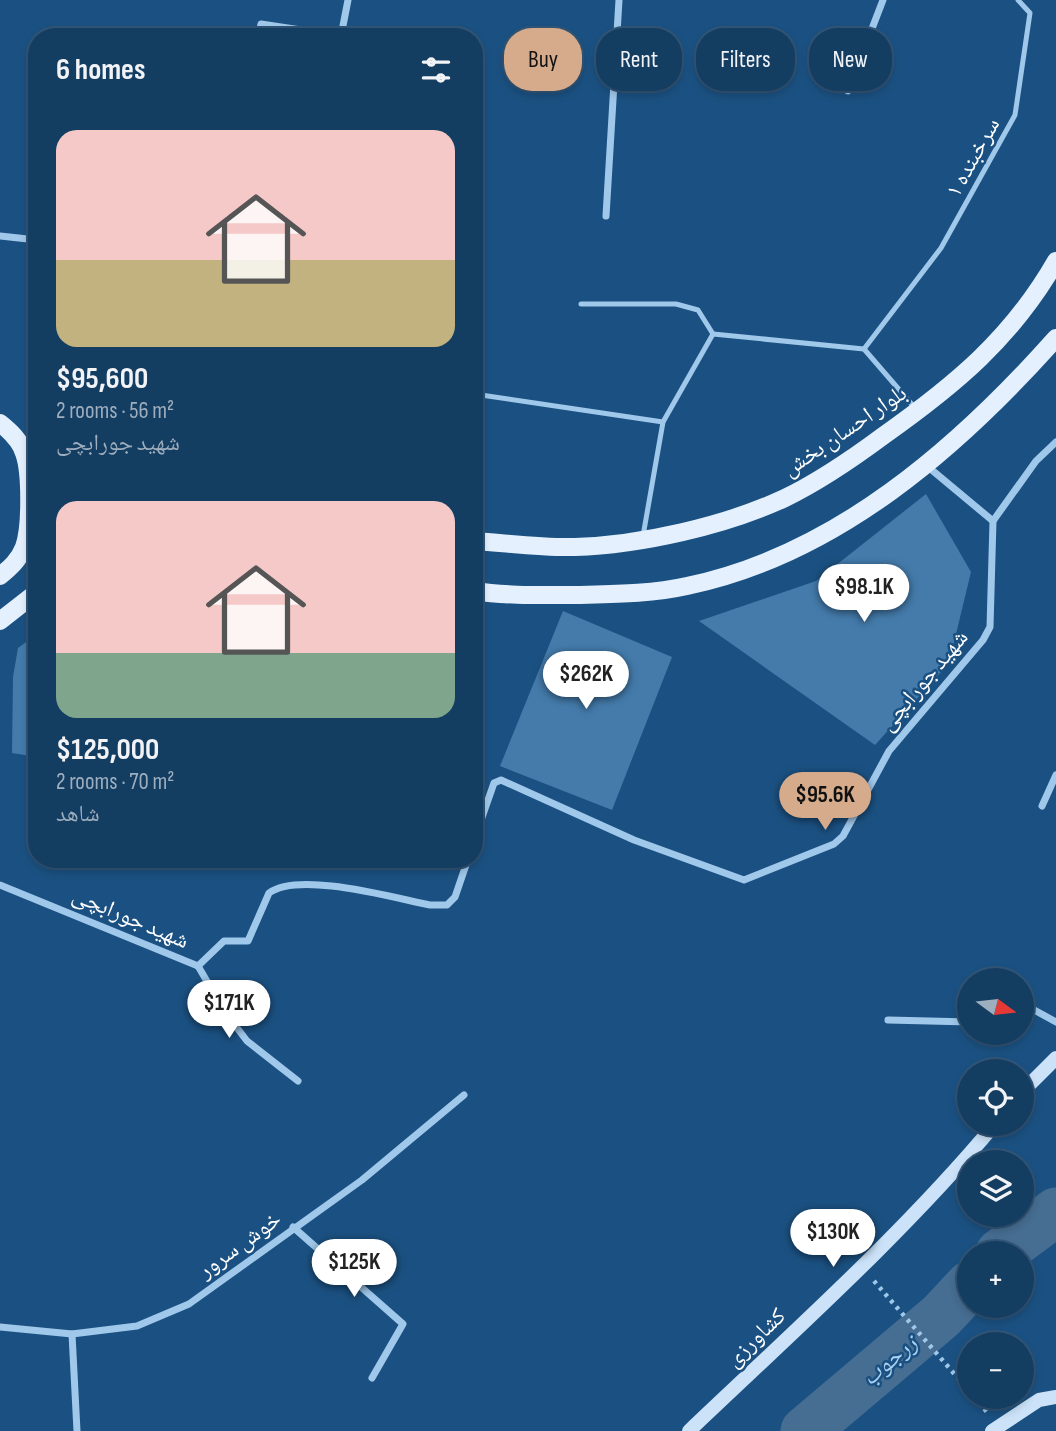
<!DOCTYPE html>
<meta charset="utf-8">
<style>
:root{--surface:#143d62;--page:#1d4468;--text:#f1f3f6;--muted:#9daebe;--line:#335677;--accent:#d6ab8b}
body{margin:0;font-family:"Sofia Sans Condensed","Noto Naskh Arabic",sans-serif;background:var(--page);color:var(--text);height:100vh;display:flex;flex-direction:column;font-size:26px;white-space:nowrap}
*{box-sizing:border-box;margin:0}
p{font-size:23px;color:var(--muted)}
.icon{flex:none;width:38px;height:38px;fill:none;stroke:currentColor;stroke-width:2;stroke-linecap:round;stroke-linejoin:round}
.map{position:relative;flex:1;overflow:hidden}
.panel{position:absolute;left:28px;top:28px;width:455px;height:840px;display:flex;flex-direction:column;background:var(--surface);border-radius:28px;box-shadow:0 4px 10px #0003,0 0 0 2px var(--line)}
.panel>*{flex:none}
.guide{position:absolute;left:504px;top:28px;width:446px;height:63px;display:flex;gap:14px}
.needle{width:46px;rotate:105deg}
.tools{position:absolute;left:957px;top:968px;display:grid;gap:14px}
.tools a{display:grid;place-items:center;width:77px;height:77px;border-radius:50%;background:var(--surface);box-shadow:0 4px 10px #0003,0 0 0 2px var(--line);font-size:35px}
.price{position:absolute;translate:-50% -60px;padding:0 16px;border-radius:24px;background:#fff;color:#222;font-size:23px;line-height:46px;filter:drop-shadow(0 2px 4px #0008)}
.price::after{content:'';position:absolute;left:50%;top:42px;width:21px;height:16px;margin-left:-10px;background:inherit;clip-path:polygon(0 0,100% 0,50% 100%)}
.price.selected{background:var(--accent);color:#111}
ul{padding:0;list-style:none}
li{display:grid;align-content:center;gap:14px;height:371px;padding:0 28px}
li span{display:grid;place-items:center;height:217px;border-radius:21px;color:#555}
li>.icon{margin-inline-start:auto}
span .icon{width:126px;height:126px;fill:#fffc;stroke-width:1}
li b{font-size:30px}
h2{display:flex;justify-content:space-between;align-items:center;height:84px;padding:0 28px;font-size:30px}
.tag{padding:0 24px;border-radius:28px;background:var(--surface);box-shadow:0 4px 10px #0003,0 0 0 2px var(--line);font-size:24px;line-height:63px}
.tag.selected{background:var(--accent);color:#111}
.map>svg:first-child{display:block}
</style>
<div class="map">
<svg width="1056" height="1431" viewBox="0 0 1056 1431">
<rect width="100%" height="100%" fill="#1b5182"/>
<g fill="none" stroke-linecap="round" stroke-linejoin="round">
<g stroke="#466e92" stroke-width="49">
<polyline points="1000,1253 1056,1212"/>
<polyline points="805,1431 941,1316 970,1285"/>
</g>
</g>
<g fill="#447bab">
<polygon points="926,494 971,572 949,663 875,745 699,621 816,581"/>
<polygon points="563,611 672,657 612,810 500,766"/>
<polygon points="37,634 37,757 12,753 13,677 18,648"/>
</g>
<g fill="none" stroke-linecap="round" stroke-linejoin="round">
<g stroke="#a0c8ea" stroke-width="4.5" stroke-dasharray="3.5 5" stroke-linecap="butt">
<polyline points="874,1281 970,1392"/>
<polyline points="973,1396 987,1412"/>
</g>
<g stroke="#a0c8ea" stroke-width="5">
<polyline points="581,304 676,304 698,310 713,334"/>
<polyline points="864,349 915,408"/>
<polyline points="474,394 663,422"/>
<polyline points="643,536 663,422 713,334 864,349 941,248 1015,115 1030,13 1018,0"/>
</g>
<g stroke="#a0c8ea" stroke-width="7">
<polyline points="258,37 261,24 341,36 348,0"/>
<polyline points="848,91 883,0"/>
<polyline points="606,216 619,0"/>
<polyline points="0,236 37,240"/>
<polyline points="993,521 1036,461 1056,442"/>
<polyline points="1042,806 1056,775"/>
<polyline points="474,840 494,783 501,780 634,840 744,880 834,844 843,836 889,751 983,640 990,627 993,521 927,466"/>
<path d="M0,885L198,966L224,941H248L269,893C299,871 394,898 430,905H447L455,897L468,859"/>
<polyline points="198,966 225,1012 247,1041 298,1081"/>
<polyline points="1022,1007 1027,1006 1056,1022"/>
<polyline points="888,1020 970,1022"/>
<polyline points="293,1227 403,1324 372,1378"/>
<polyline points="0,1327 72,1334 137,1326 189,1304 362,1180 464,1095"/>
<polyline points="72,1334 77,1431"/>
</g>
<g stroke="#cbe2f8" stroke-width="14">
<polyline points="1022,1092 1056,1058"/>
<path d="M689,1431C794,1331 903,1234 995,1124"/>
<polyline points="992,1431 1039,1400 1056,1397"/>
</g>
<g stroke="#e4f0fe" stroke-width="18">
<path d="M0,423C10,431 20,440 24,453C31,472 31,528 24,547C19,560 10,568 0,576"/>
<path d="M474,541C507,543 542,548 575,547C640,545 725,526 785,498C820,481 852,459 883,436C955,385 1012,338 1056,261"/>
<path d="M474,591C507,596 542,595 575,595C612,594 651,594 687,586C836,555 958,448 1056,338"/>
<polyline points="0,621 37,592"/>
</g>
</g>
<g text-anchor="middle" stroke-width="5" stroke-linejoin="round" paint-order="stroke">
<g font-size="23" fill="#fff" stroke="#1b5182">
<text transform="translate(972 157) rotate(-61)" y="8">سرخبنده ۱</text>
<text transform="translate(844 430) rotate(-34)" y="8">بلوار احسان بخش</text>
<text transform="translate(923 680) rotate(-50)" y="8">شهید جورابچی</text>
<text transform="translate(131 917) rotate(23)" y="8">شهید جورابچی</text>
<text transform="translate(239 1244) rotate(-36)" y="8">خوش سرور</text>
<text transform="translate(755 1337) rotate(-44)" y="8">کشاورزی</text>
</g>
<g font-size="24" font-style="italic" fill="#abd2f2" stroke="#1b5182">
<text transform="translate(889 1360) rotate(-40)" y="8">زرجوب</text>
</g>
</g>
</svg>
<div class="tools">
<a><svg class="needle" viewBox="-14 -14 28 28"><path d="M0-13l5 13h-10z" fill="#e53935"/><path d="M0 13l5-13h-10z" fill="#9daebe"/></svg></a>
<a><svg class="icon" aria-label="locate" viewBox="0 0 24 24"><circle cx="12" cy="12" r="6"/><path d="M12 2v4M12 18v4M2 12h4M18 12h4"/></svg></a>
<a><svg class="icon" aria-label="layers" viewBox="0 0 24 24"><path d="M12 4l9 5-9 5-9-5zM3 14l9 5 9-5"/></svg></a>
<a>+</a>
<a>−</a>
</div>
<b class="price" style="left:864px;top:624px">$98.1K</b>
<b class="price" style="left:586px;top:711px">$262K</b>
<b class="price selected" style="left:825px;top:832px">$95.6K</b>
<b class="price" style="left:229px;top:1040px">$171K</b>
<b class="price" style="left:833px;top:1269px">$130K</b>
<b class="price" style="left:354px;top:1299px">$125K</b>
<div class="guide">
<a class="tag selected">Buy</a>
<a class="tag">Rent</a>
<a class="tag">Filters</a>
<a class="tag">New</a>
</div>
<section class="panel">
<h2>6 homes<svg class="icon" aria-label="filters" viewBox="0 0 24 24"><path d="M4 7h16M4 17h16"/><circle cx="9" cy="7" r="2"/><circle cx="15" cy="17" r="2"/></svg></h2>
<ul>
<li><span style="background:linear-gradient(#f6c9c9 60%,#c2b280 0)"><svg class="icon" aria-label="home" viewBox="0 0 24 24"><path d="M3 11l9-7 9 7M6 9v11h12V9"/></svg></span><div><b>$95,600</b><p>2 rooms · 56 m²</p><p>شهید جورابچی</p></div></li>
<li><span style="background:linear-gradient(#f6c9c9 70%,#7fa58c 0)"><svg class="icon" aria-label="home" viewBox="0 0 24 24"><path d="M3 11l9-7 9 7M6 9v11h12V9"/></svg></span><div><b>$125,000</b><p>2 rooms · 70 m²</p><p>شاهد</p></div></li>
</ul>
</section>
</div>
